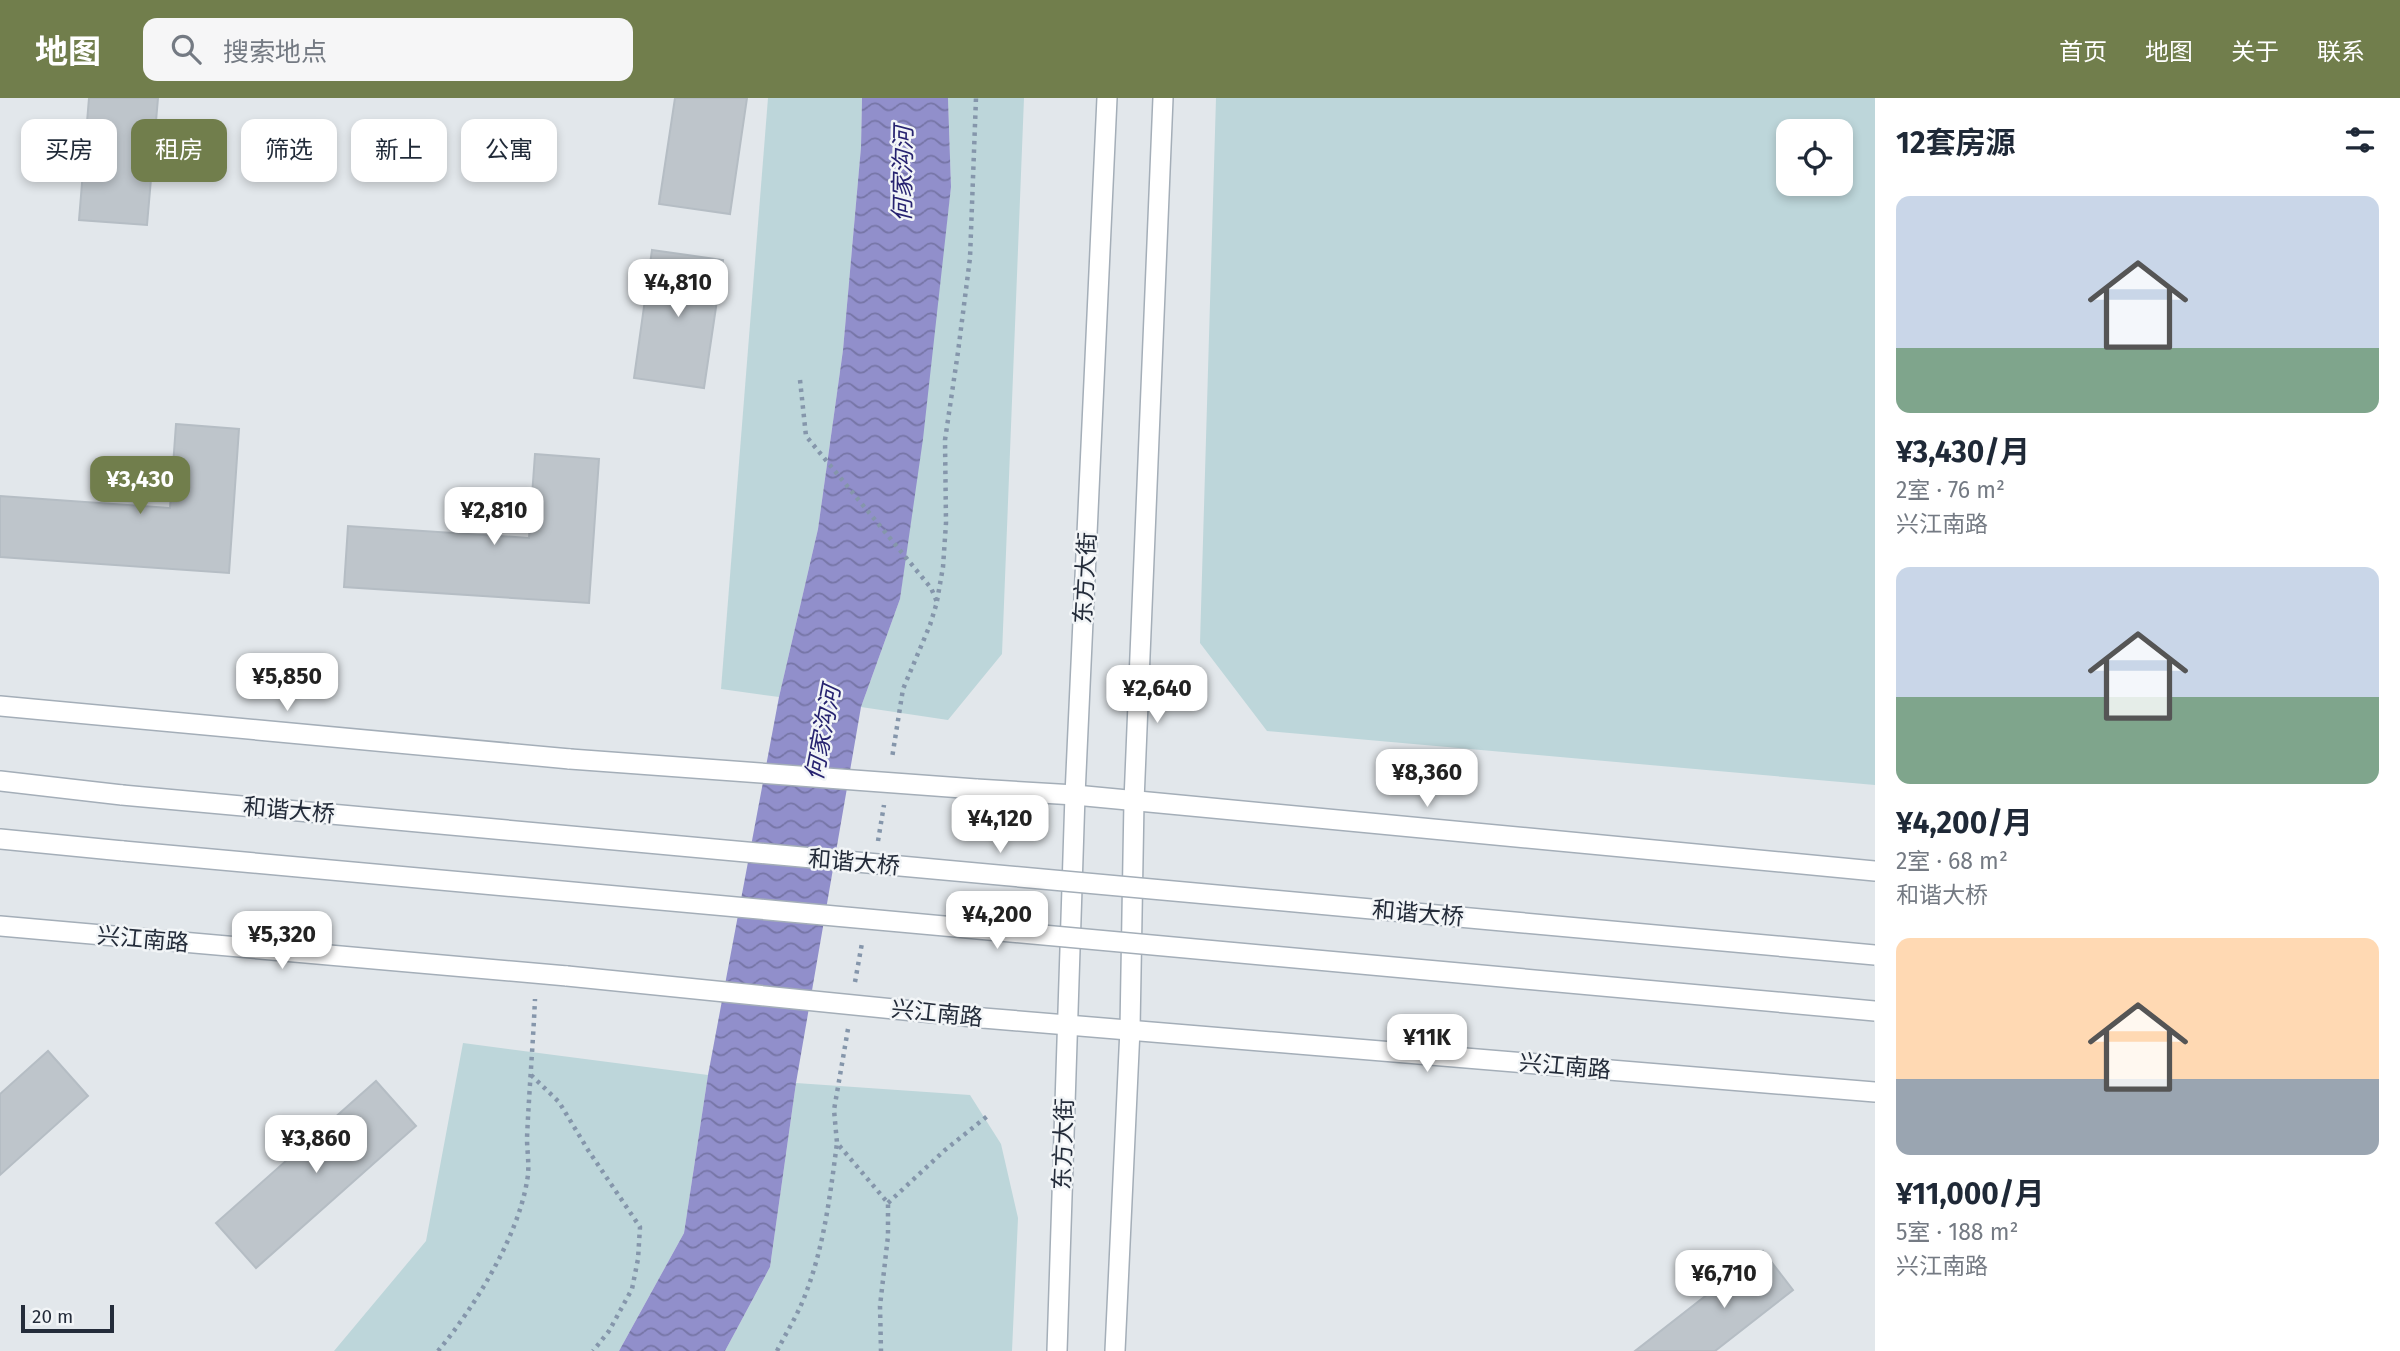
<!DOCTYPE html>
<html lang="zh">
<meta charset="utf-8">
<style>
:root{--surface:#fff;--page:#f6f6f7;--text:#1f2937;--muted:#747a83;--accent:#717e4c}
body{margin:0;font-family:"Fira Sans","Noto Sans SC",sans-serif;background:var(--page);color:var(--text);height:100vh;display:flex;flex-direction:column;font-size:26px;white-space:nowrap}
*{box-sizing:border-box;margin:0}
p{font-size:23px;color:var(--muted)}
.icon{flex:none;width:38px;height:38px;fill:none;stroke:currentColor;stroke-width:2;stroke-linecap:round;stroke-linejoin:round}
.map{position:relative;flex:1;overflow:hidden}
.panel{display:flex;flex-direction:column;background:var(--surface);width:525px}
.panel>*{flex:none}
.banner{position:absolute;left:21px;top:21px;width:665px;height:63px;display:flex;gap:14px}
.tools{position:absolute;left:1776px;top:21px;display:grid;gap:14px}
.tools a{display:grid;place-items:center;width:77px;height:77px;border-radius:14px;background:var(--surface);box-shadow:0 4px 10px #0003;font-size:35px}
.scale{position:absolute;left:21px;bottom:18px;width:93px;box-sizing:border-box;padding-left:7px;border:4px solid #242c3a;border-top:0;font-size:19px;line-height:24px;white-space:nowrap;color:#242c3a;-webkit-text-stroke:5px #f2f5f7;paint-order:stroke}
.price{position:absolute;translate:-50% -60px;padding:0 16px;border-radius:14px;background:#fff;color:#222;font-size:23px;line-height:46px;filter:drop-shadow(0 2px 4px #0008)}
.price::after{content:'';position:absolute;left:50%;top:42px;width:21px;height:16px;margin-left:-10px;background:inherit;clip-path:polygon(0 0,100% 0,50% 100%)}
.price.active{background:var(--accent);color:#fff}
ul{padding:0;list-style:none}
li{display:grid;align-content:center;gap:14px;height:371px;padding:0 21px}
li span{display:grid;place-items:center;height:217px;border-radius:14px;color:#555}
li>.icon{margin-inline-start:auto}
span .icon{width:126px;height:126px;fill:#fffc;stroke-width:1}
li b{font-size:30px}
h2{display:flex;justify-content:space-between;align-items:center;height:84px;padding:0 21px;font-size:30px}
.pill{padding:0 24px;border-radius:14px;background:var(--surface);box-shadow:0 4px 10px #0003;font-size:24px;line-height:63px}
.pill.active{background:var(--accent);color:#fff}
header{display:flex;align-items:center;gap:42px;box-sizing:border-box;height:98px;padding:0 35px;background:var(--accent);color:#fff}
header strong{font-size:33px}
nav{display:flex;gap:38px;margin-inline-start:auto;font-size:24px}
.search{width:490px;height:63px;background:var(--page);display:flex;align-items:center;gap:18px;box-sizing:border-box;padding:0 24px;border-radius:14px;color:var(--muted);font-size:26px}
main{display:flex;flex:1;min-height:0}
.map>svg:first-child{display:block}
</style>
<header>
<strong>地图</strong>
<div class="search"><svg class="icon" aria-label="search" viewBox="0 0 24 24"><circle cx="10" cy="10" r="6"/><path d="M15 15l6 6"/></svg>搜索地点</div>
<nav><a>首页</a><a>地图</a><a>关于</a><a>联系</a></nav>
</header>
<main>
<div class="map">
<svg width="1875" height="1253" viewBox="0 0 1875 1253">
<defs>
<pattern id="water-waves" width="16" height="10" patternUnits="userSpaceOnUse" patternTransform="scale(1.75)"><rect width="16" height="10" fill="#918fcb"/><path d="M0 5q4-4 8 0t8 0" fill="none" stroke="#7675a6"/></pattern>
</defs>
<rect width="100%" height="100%" fill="#e2e7eb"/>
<g fill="#bdd6da" fill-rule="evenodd">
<polygon points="768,0 862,0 861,49 843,252 818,431 779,599 721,591"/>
<polygon points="948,0 1024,0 1002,556 948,622 861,609 900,501 951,89"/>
<path d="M1216,0H1875V687L1267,633L1200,545ZM1788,33H1841V86H1788Z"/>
<polygon points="463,945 708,977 684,1135 619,1253 334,1253 426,1143"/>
<polygon points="796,985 970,997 1001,1046 1018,1120 1012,1253 725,1253 770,1169"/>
</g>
<polygon fill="url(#water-waves)" points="862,0 948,0 951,89 923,341 900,501 861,609 796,985 770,1169 725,1253 619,1253 684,1135 708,977 779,599 818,431 843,252 861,49"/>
<g fill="#bec5cb" stroke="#b5bdc4" stroke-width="2">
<polygon points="89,0 158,0 147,127 79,122"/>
<polygon points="675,0 747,0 730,116 659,106"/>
<polygon points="652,152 723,162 704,290 634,280"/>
<polygon points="176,326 239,331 229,475 0,459 0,398 170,410"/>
<polygon points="535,356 599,361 589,505 344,489 348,428 529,440"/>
<polygon points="48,953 88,998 0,1077 0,996"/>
<polygon points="376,983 416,1028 256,1170 216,1125"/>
<polygon points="1763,1153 1793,1192 1715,1253 1635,1253"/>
</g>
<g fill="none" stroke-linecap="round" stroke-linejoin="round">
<defs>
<g id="secondary">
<polyline points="0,608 570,661"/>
<polyline points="0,683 122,697"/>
<polyline points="976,691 1075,697 1875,773"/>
<polyline points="0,741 123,753"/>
<polyline points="0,828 567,878"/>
<polyline points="983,920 1875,994"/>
<polyline points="1057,1253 1075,697 1107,0"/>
<polyline points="1115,1253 1130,931 1134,703 1163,0"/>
</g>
</defs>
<use href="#secondary" stroke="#a4aeb8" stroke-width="22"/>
<g stroke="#8596ab" stroke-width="4.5" stroke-dasharray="3.5 5" stroke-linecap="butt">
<polyline points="800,282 806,338 931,490 937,504 930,527 903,591 892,660"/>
<polyline points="937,503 943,469 946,425 945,342 958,254 970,160 976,0"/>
<polyline points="878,743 884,707"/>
<polyline points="855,884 862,845"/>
<polyline points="848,931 834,1012 837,1045 888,1105 888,1138 880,1208 881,1253"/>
<polyline points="531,977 559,1004 588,1052 640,1129 638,1161 632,1191 609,1233 593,1253"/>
<polyline points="888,1105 945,1052 990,1016"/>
<path d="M438,1253C474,1210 518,1139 527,1083C530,1069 527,1054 527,1040C529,994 533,947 535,901"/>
<path d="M777,1253C786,1235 797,1218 804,1200C824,1150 830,1098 837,1045"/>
</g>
<use href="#secondary" stroke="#fff" stroke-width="19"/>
<defs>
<g id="secondary-bridge">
<polyline points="570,661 976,691"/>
<polyline points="122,697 1875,857"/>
<polyline points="123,753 1875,913"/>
<polyline points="567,878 983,920"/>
</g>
</defs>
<use href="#secondary-bridge" stroke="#a4aeb8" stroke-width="22" stroke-linecap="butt"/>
<use href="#secondary-bridge" stroke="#fff" stroke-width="19"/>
</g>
<g text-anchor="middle" stroke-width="5" stroke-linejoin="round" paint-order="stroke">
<g font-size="23" fill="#242c3a" stroke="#f2f5f7">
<text transform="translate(1085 480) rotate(-87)" y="8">东方大街</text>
<text transform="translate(289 712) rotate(5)" y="8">和谐大桥</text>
<text transform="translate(854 764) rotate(5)" y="8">和谐大桥</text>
<text transform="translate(1418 815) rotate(5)" y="8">和谐大桥</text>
<text transform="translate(143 841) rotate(5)" y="8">兴江南路</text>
<text transform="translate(937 915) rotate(6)" y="8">兴江南路</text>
<text transform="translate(1565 968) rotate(5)" y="8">兴江南路</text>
<text transform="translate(1063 1046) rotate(-88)" y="8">东方大街</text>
</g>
<g font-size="24" font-style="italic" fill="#272370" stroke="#f2f5f7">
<text transform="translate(903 76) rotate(-89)" y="8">何家沟河</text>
<text transform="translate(823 635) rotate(-79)" y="8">何家沟河</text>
</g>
</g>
</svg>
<div class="tools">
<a><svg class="icon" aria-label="locate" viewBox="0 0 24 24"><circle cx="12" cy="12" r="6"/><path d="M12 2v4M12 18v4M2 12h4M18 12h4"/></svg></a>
</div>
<div class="scale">20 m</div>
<b class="price" style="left:678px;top:221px">¥4,810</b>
<b class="price active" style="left:140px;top:418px">¥3,430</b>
<b class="price" style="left:494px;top:449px">¥2,810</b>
<b class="price" style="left:287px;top:615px">¥5,850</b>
<b class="price" style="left:1157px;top:627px">¥2,640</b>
<b class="price" style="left:1427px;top:711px">¥8,360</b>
<b class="price" style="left:1000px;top:757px">¥4,120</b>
<b class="price" style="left:997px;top:853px">¥4,200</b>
<b class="price" style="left:282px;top:873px">¥5,320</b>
<b class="price" style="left:1427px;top:976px">¥11K</b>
<b class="price" style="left:316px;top:1077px">¥3,860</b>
<b class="price" style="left:1724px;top:1212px">¥6,710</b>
<div class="banner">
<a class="pill">买房</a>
<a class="pill active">租房</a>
<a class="pill">筛选</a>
<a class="pill">新上</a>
<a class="pill">公寓</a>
</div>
</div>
<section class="panel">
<h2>12套房源<svg class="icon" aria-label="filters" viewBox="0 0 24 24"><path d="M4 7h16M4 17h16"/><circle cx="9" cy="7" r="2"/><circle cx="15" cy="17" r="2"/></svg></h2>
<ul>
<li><span style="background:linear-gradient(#c9d6e8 70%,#7fa58c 0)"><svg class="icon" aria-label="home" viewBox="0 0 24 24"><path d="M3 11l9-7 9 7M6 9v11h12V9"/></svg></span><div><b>¥3,430/月</b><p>2室 · 76 m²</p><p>兴江南路</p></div></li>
<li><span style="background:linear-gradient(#c9d6e8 60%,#7fa58c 0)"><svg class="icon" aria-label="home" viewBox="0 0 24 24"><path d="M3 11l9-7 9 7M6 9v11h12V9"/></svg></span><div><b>¥4,200/月</b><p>2室 · 68 m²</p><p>和谐大桥</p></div></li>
<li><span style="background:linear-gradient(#ffd9b3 65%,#9aa5b1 0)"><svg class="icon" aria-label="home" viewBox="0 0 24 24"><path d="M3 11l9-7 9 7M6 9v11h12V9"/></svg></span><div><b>¥11,000/月</b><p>5室 · 188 m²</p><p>兴江南路</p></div></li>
</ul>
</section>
</main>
